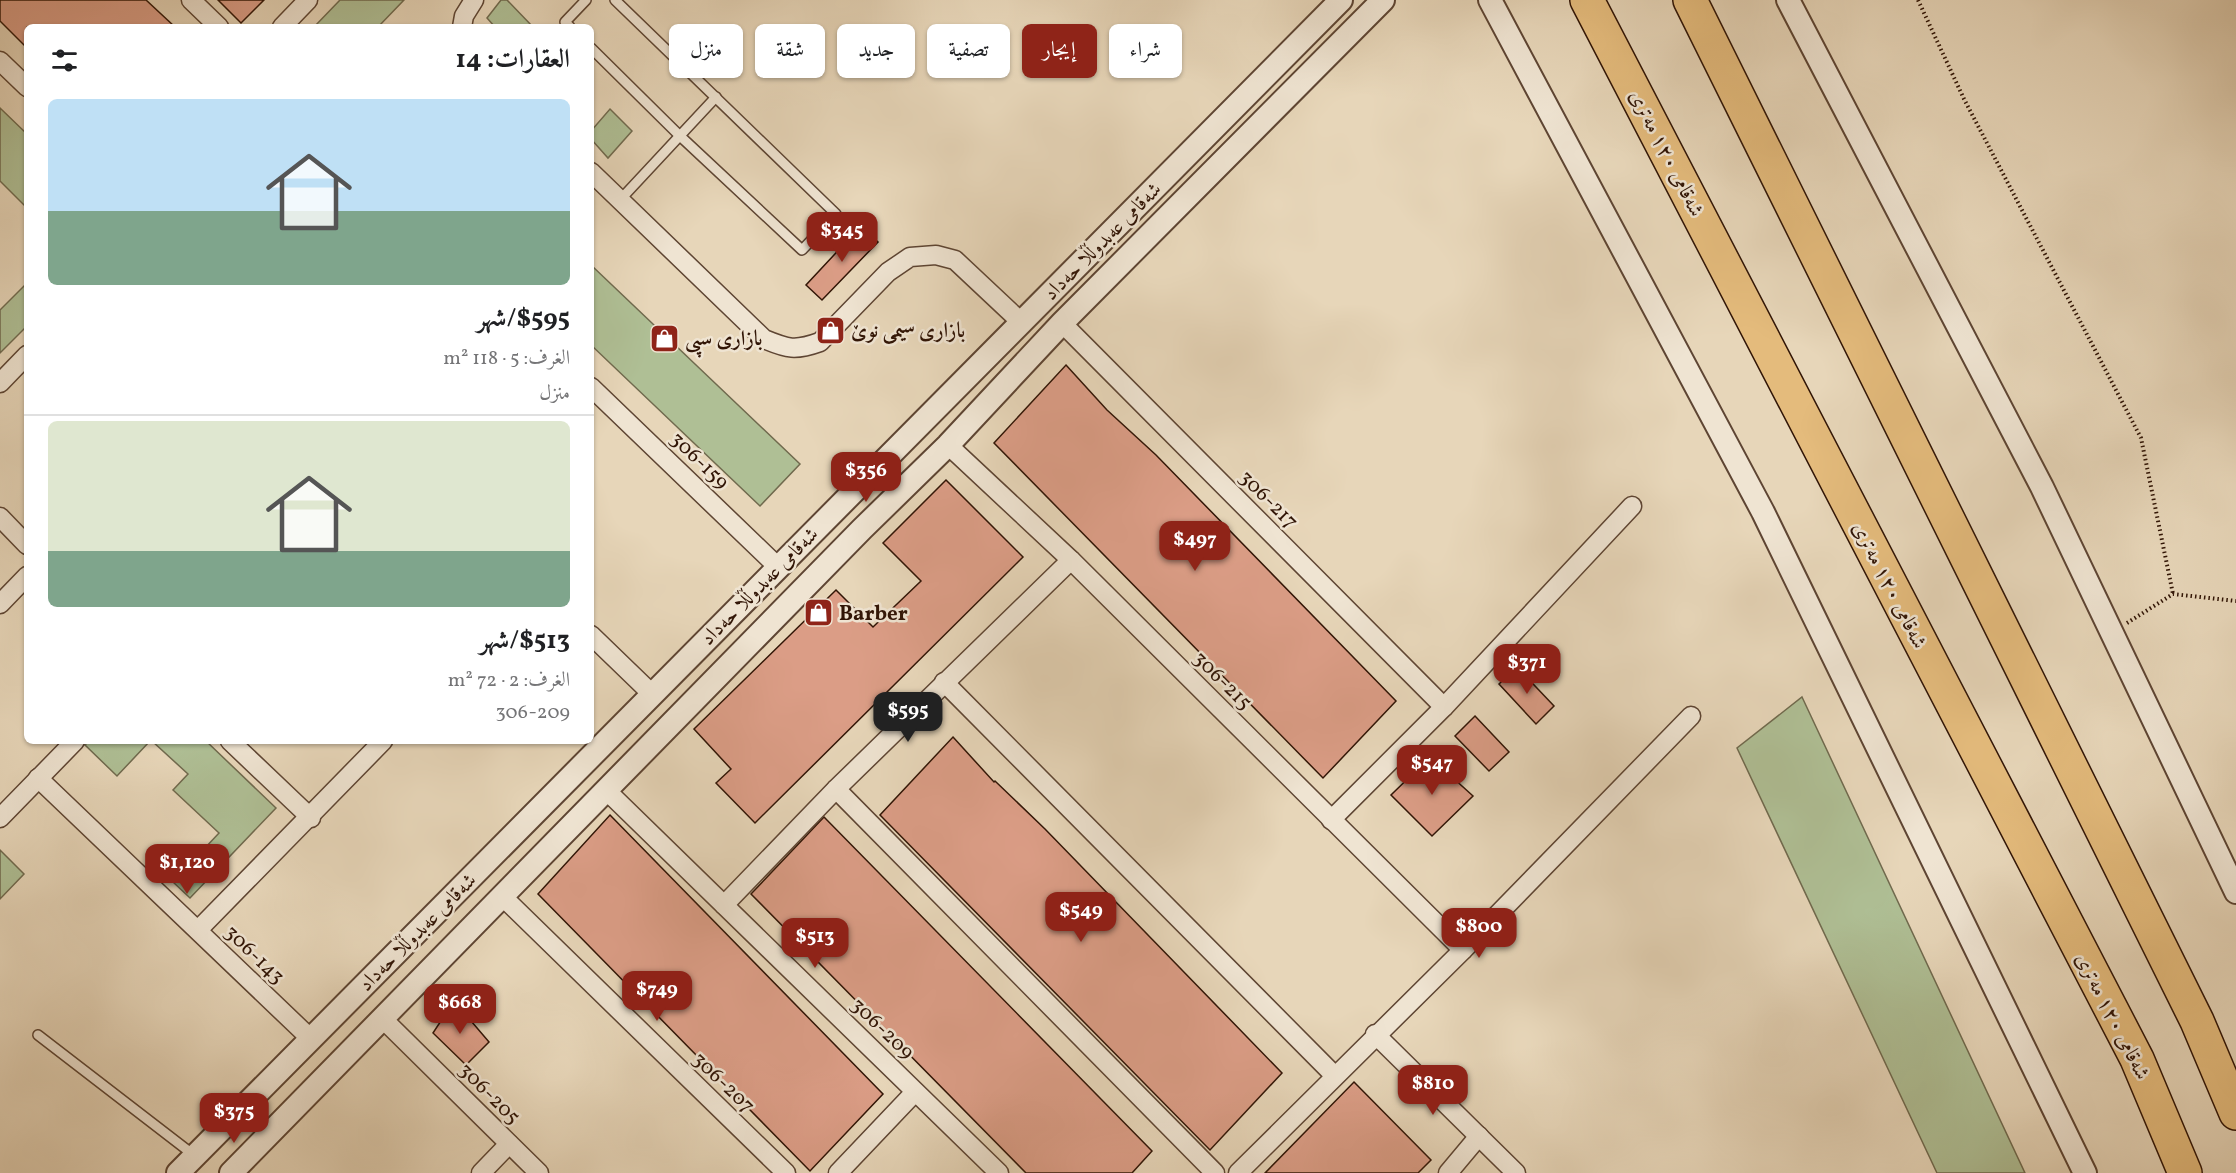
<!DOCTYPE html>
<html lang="ar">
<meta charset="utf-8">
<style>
:root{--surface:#fff;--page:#f6f6f6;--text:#202124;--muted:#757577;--line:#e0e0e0;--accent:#8f2418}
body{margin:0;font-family:Vollkorn,Amiri,serif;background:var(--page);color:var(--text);direction:rtl;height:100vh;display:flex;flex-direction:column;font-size:22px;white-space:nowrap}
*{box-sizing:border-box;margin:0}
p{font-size:20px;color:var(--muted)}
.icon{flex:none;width:33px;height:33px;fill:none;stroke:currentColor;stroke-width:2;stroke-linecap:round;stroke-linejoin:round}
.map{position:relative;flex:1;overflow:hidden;direction:ltr}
.details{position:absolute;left:24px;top:24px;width:570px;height:720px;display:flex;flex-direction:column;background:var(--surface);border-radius:9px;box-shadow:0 2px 4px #0004;direction:rtl}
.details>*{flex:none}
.banner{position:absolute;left:612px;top:24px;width:570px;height:54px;direction:rtl;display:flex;gap:12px}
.price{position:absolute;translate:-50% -51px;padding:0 14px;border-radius:12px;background:var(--accent);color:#fff;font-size:20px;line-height:39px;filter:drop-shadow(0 2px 3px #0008)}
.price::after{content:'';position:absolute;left:50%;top:36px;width:18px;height:14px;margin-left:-9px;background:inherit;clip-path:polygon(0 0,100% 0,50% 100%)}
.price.current{background:#222;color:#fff}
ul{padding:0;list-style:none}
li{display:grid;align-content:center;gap:12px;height:318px;padding:0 24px}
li+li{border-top:2px solid var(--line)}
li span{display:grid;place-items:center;height:186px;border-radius:9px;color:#555}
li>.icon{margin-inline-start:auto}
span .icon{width:108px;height:108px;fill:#fffc;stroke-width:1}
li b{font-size:26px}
h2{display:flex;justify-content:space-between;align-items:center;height:72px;padding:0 24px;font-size:26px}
.chip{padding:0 21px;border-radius:9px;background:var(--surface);box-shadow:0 2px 4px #0004;font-size:21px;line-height:54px}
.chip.current{background:var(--accent);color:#fff}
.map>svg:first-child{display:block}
</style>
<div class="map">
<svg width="2236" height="1173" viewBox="0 0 2236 1173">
<rect width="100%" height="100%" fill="#e7d6b9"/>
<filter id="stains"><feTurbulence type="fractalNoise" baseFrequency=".00333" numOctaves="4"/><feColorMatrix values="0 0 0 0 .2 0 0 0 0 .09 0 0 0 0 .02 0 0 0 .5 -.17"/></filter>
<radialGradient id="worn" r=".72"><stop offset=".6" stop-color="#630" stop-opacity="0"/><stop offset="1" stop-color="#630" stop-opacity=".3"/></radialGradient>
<g fill="#afbf95" stroke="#706a4e" stroke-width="1.5">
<polygon points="340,0 404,0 378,27 314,27"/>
<polygon points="501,0 507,0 533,27 495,27 487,18"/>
<polygon points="0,108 27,134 27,208 0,181"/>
<polygon points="610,109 632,131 608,158 591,139 591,131"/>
<polygon points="591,265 800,464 760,506 591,345"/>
<polygon points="27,283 27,326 0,353 0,310"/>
<polygon points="1802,697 2025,1173 1937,1173 1737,748"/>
<polygon points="89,741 150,741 117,776 85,745"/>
<polygon points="152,741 206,741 276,808 190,898 173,882 219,833 173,790 188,774"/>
<polygon points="0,850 24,874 0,899"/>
</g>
<g fill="#db9d86" stroke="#311506" stroke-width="1.5">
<polygon points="0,0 146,0 175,27 27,27 27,48 0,21"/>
<polygon points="218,0 264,0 241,23"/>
<polygon points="861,226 878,242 822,300 806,285"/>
<polygon points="1066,365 1107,410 1156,455 1396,701 1323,778 994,443"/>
<polygon points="946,480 1023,557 755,823 716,783 731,769 694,729 836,590 873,627 921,581 883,543"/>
<polygon points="1517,667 1554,706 1536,724 1499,684"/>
<polygon points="1475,716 1509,752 1489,771 1455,736"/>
<polygon points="953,737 994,782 995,781 1045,829 1282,1073 1210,1150 880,815"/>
<polygon points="1430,757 1473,796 1432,836 1391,795"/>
<polygon points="610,815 883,1094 810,1171 538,894"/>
<polygon points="824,817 1152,1151 1132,1173 1026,1173 751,894"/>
<polygon points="454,1001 489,1042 466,1065 433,1033"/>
<polygon points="1354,1082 1431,1160 1418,1173 1265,1173"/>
</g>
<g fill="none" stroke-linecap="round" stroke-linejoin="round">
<defs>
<g id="service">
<polyline points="570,27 565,22 586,0"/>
<polyline points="591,48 680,136 802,250 836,214 615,0"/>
<polyline points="620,200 716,97"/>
<polyline points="38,1035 195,1156"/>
</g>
<g id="minor">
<polyline points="191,0 219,27"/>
<polyline points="282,27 308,0"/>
<polyline points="462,27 464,16 474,0"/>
<polyline points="0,61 27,87"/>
<path d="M591,172L764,339C788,349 795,351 820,342L888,272L910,257L936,255L955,260L1021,322"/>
<polyline points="1062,323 1444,707"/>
<polyline points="0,383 27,355"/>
<polyline points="591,387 778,567"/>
<polyline points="948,445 1071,560 1463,950"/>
<polyline points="0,517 27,545"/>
<polyline points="0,604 27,576"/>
<polyline points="591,635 652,694"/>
<polyline points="944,682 1334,1075"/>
<polyline points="230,741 311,818"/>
<polyline points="38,778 311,1039"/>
<polyline points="836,789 1215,1173"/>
<polyline points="607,791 999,1173"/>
<polyline points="0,818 75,741"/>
<polyline points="1331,820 1444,707 1632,506"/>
<polyline points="503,897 786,1173"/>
<polyline points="724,905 836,789 1071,560"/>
<polyline points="198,930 383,741"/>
<polyline points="384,1020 539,1173"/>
<polyline points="1375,1034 1516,1173"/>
<polyline points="481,1173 509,1144"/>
<polyline points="838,1173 915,1092"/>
<polyline points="1238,1173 1463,950 1691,716"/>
<polyline points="1448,1173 1479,1136"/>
</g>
<g id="tertiary">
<polyline points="1490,0 1763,512 2085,1173"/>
<polyline points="1788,0 2042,487 2236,892"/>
<polyline points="178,1173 1341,0"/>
<polyline points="231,1173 862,529 948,445 1062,323 1383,0"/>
</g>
<g id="motorway">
<polyline points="1587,0 2137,1059 2185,1173"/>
<polyline points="1690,0 2197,1021 2236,1113"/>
</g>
</defs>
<use href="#service" stroke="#5e4533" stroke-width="12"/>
<use href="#minor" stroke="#5e4533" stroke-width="21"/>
<use href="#tertiary" stroke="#5e4533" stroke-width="26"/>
<use href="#motorway" stroke="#311506" stroke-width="36"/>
<g stroke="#311506" stroke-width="4" stroke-dasharray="1.5 3" stroke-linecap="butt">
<polyline points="1918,0 1964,99 2141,438 2173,594"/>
<polyline points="2127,623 2173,594 2236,601"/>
</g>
<use href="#service" stroke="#efe4d2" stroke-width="9"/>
<use href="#minor" stroke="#efe4d2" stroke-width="18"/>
<use href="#tertiary" stroke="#efe4d2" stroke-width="22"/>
<use href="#motorway" stroke="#e4bb7c" stroke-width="33"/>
</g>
<defs>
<symbol id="shop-square" viewBox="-11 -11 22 22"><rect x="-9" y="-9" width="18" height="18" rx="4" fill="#8f2418" stroke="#efe4d2"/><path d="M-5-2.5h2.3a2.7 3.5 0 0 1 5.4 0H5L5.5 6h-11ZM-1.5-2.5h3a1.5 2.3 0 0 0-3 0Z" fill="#fff"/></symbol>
</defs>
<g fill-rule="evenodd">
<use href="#shop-square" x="814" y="314" width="33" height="33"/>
<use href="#shop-square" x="648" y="322" width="33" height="33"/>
<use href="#shop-square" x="802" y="596" width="33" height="33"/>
</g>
<g text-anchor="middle" stroke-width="5" stroke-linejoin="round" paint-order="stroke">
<g font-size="21" fill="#311506" stroke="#efe4d2">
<text transform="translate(1667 153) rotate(63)" y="7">شەقامی ١٢٠ مەتری</text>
<text transform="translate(1102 241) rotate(-45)" y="7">شەقامی عەبدوڵڵا حەداد</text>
<text transform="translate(700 460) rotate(44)" y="7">306-159</text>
<text transform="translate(1269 499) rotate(45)" y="7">306-217</text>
<text transform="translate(1890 585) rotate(63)" y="7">شەقامی ١٢٠ مەتری</text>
<text transform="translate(759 586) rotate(-45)" y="7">شەقامی عەبدوڵڵا حەداد</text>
<text transform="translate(1223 680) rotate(45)" y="7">306-215</text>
<text transform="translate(417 932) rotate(-45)" y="7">شەقامی عەبدوڵڵا حەداد</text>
<text transform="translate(255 954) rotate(44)" y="7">306-143</text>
<text transform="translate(2113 1016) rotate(63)" y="7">شەقامی ١٢٠ مەتری</text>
<text transform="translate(883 1028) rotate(44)" y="7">306-209</text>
<text transform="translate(724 1082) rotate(44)" y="7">306-207</text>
<text transform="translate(490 1093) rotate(45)" y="7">306-205</text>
</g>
<g font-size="21" font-weight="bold" fill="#311506" stroke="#efe4d2" text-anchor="start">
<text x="851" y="337">بازاری سیمی نوێ</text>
<text x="685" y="345">بازاری سپی</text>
<text x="839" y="620">Barber</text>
</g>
</g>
<rect width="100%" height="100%" filter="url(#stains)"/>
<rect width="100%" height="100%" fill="url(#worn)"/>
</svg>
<b class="price" style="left:842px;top:263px">$345</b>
<b class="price" style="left:866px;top:503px">$356</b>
<b class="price" style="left:1195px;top:572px">$497</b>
<b class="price" style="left:1527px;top:695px">$371</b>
<b class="price current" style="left:908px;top:743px">$595</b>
<b class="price" style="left:1432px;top:796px">$547</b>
<b class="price" style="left:187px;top:895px">$1,120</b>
<b class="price" style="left:1081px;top:943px">$549</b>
<b class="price" style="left:1479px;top:959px">$800</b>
<b class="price" style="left:815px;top:969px">$513</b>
<b class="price" style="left:657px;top:1022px">$749</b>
<b class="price" style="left:460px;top:1035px">$668</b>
<b class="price" style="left:1433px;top:1116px">$810</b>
<b class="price" style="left:234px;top:1144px">$375</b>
<div class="banner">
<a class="chip">شراء</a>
<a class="chip current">إيجار</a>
<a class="chip">تصفية</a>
<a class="chip">جديد</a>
<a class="chip">شقة</a>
<a class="chip">منزل</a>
</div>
<section class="details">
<h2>العقارات: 14<svg class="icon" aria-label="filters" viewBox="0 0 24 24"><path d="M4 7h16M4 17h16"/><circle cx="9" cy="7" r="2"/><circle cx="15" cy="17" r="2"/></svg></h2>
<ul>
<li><span style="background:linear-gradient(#bfe0f5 60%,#7fa58c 0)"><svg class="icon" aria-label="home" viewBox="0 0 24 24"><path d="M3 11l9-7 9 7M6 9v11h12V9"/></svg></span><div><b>$595/شهر</b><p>الغرف: 5 · 118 m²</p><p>منزل</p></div></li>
<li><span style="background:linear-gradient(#dfe7d0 70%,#7fa58c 0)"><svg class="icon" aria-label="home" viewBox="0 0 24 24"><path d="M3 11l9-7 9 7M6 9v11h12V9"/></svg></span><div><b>$513/شهر</b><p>الغرف: 2 · 72 m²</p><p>306-209</p></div></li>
</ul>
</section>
</div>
